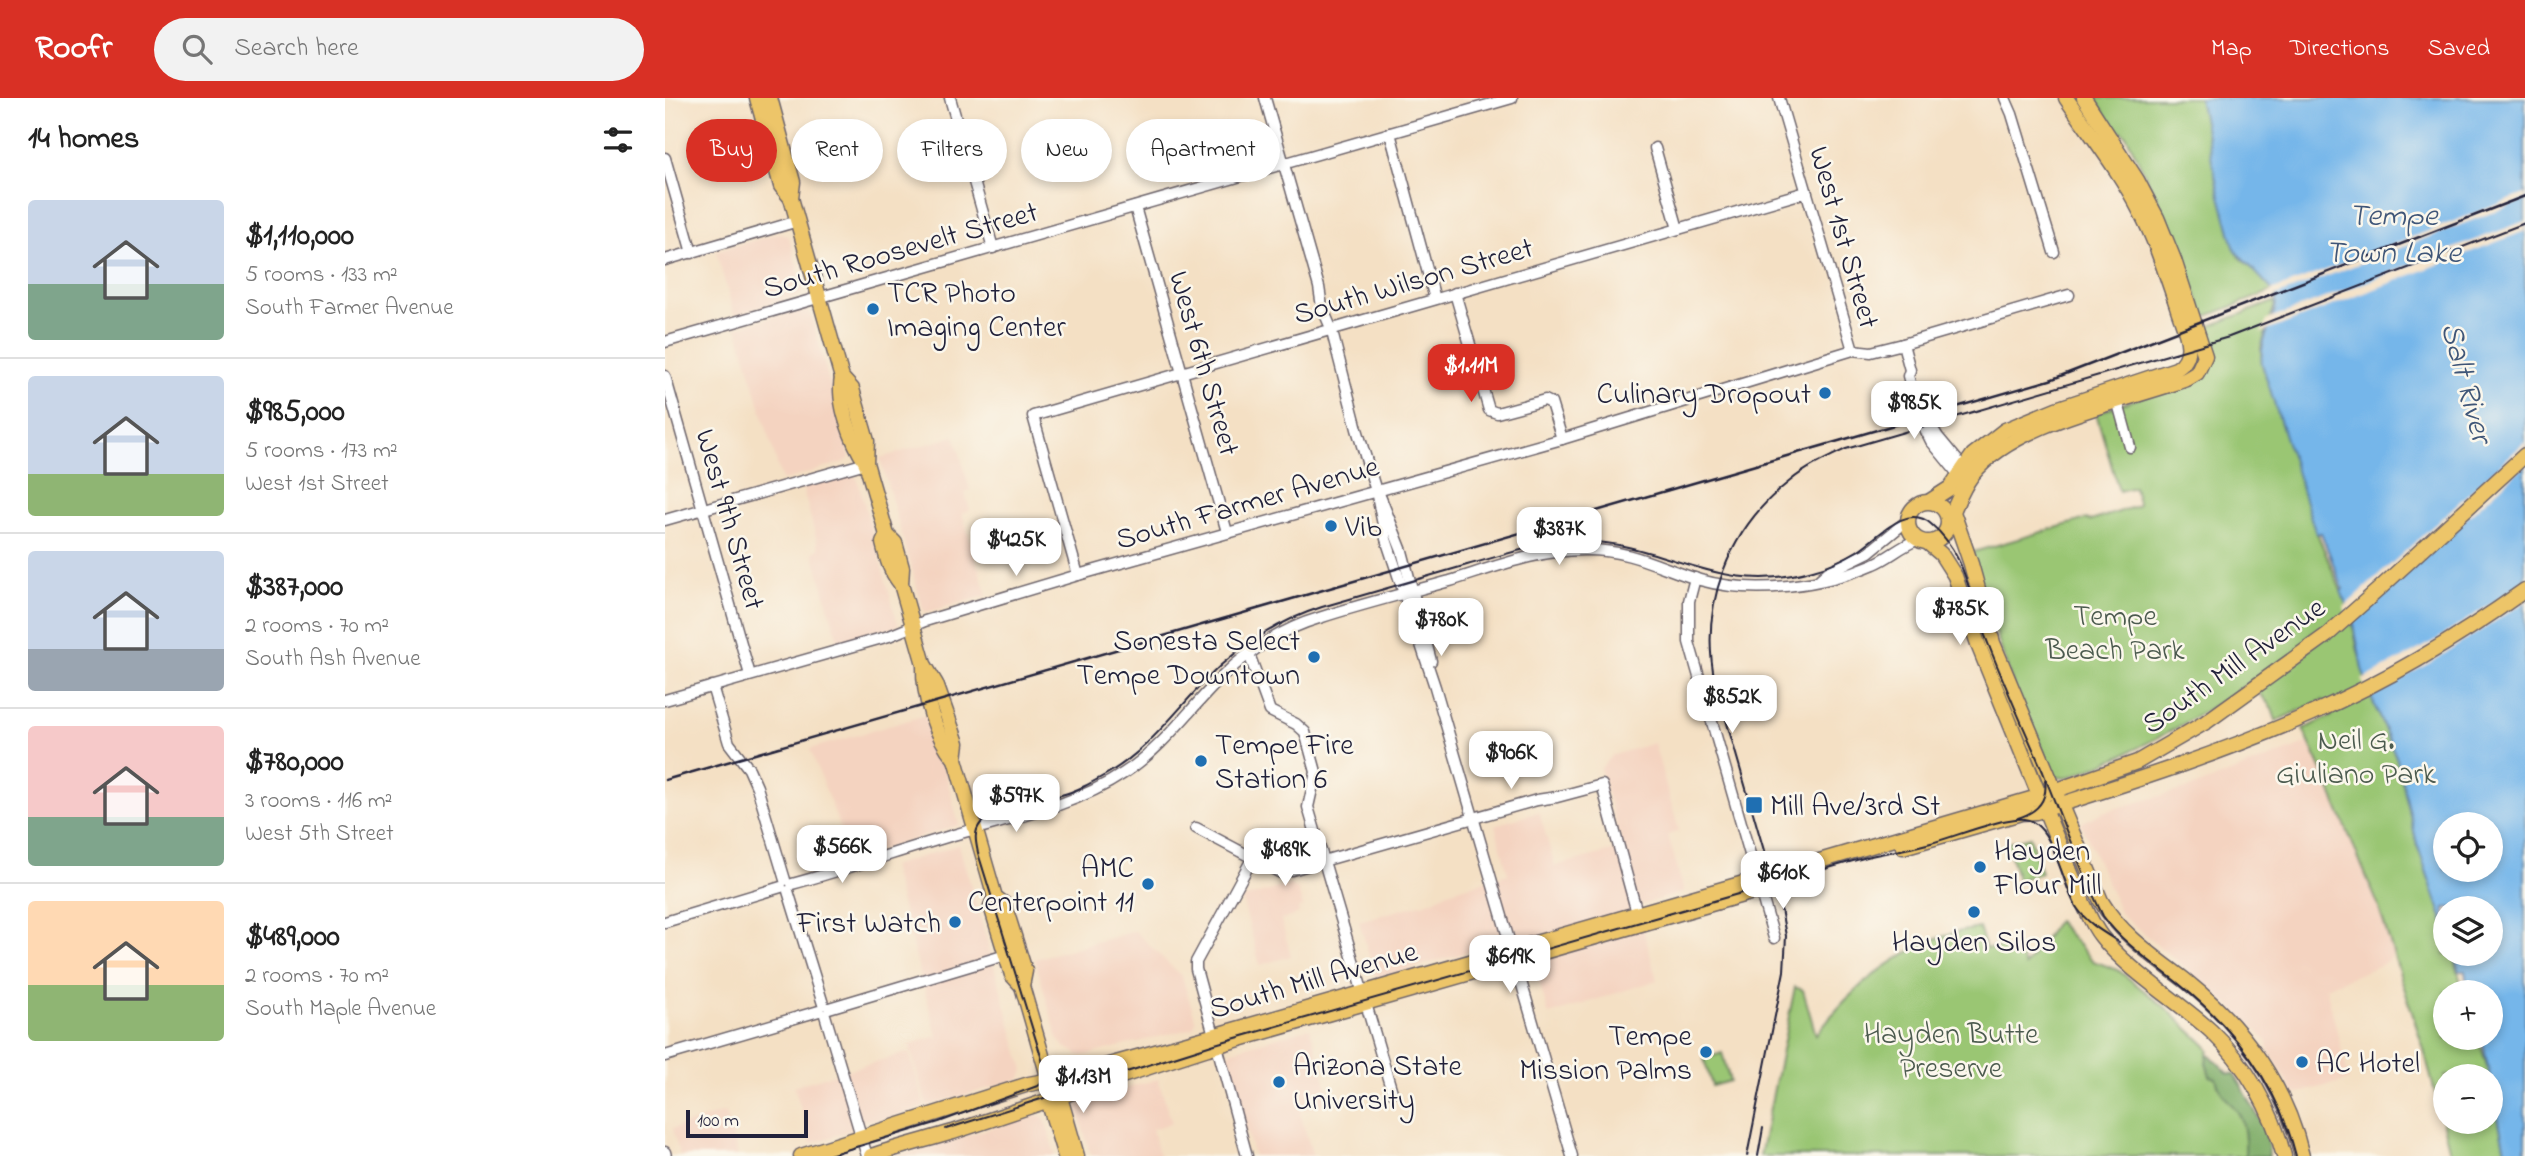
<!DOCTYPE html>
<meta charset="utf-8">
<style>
:root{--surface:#fff;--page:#f2f2f2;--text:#222;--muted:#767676;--line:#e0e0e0;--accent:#d93025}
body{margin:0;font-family:"Indie Flower",sans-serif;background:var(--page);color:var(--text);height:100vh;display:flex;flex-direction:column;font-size:26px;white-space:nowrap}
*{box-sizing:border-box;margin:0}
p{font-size:23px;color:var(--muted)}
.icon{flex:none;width:38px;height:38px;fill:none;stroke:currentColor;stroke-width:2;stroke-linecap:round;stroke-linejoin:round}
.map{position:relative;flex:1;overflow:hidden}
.drawer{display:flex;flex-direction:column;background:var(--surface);width:665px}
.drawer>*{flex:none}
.top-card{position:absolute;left:21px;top:21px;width:665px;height:63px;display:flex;gap:14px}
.tools{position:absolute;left:1768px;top:714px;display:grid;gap:14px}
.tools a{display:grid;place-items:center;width:70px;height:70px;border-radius:50%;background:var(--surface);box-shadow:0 4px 10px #0003;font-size:35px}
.scale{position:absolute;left:21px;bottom:18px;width:122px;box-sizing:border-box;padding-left:7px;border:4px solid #22223b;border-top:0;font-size:19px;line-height:24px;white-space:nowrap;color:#22223b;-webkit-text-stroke:5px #fbf7ec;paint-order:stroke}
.price{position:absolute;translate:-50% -60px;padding:0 16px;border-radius:14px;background:#fff;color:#222;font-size:23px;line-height:46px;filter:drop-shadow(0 2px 4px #0008)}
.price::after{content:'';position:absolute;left:50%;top:42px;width:21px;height:16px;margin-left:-10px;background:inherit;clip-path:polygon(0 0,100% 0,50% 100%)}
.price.current{background:var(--accent);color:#fff}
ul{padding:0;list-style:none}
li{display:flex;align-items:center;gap:21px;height:175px;padding:0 28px}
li+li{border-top:2px solid var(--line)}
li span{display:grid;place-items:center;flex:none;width:196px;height:140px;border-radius:7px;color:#555}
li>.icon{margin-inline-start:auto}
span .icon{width:84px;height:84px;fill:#fffc;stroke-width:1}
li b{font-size:30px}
h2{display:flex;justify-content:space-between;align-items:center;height:84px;padding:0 28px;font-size:30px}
.pill{padding:0 24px;border-radius:32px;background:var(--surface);box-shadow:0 4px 10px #0003;font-size:24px;line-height:63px}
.pill.current{background:var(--accent);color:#fff}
header{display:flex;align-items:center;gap:42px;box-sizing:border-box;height:98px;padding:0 35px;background:var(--accent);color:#fff}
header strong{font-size:33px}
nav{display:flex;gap:38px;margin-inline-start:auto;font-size:24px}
.search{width:490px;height:63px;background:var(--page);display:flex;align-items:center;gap:18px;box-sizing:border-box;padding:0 24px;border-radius:38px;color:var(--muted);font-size:26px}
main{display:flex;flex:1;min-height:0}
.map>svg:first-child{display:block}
</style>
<header>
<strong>Roofr</strong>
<div class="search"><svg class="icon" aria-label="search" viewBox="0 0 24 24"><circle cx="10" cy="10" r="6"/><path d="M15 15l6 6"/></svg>Search here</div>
<nav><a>Map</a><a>Directions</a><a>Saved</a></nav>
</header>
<main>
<section class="drawer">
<h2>14 homes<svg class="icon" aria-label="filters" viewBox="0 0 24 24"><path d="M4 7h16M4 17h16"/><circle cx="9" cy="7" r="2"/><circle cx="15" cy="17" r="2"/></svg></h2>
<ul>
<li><span style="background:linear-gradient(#c9d6e8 60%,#7fa58c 0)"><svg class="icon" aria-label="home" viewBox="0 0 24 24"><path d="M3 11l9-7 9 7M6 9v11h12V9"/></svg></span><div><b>$1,110,000</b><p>5 rooms · 133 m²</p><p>South Farmer Avenue</p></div></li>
<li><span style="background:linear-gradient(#c9d6e8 70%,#8fb573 0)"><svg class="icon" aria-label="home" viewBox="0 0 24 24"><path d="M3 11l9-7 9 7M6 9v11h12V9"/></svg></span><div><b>$985,000</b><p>5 rooms · 173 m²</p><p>West 1st Street</p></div></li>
<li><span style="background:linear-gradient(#c9d6e8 70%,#9aa5b1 0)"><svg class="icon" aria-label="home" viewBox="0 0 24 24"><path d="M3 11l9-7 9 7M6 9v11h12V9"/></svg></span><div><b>$387,000</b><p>2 rooms · 70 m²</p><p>South Ash Avenue</p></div></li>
<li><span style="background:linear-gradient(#f6c9c9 65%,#7fa58c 0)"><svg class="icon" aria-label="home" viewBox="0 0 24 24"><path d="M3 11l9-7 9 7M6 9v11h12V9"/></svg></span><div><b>$780,000</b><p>3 rooms · 116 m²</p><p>West 5th Street</p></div></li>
<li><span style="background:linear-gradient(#ffd9b3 60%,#8fb573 0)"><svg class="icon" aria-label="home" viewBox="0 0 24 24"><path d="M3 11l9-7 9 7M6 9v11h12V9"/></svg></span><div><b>$489,000</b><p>2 rooms · 70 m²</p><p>South Maple Avenue</p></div></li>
</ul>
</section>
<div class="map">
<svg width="1860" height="1058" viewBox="0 0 1860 1058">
<rect width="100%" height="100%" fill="#fbf7ec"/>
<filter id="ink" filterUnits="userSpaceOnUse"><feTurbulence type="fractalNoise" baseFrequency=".0143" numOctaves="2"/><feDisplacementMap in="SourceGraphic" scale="14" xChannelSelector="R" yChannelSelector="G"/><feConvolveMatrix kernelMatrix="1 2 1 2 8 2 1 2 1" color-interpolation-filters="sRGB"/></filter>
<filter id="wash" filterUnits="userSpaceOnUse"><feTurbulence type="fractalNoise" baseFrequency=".00686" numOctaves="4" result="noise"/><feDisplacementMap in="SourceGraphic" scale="28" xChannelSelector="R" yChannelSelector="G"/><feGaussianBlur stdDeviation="1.57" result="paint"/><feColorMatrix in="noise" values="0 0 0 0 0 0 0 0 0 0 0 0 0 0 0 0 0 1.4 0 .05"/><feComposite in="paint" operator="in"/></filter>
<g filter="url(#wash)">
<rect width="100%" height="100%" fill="#f4e0c4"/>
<g fill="#f4d3c0">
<polygon points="115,135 124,139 138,191 136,197 69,217 51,153"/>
<polygon points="140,210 145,214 185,359 182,363 117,383 72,229"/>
<polygon points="290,338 305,392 300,395 305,412 297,415 322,498 261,514 258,511 215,360"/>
<polygon points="184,375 192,380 233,526 229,530 174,546 148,454 154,451 137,387"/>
<polygon points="261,617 275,653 294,727 187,761 145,651"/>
<polygon points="989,645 1014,733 1003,737 1019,794 972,808 992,882 884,917 860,837 711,881 694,823 767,803 783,794 843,776 830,727 874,714 890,768 958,750 935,671 948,657"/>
<polygon points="1643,645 1659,677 1712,804 1729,852 1726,860 1716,867 1661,889 1684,982 1629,996 1603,951 1603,944 1583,923 1456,816 1416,725 1438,714 1531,688"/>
<polygon points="294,747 359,972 355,981 262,1008 244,947 272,938 226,768"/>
<polygon points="626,786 627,791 632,790 638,809 633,810 634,816 616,822 626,858 595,867 577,801"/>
<polygon points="470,833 517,879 531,923 528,930 417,958 400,949 393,942 370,861"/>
<polygon points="645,930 666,1004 637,1012 635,1016 648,1058 589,1058 562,964 564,956 568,952"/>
<polygon points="244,954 260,1009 220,1021 199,1022 182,1034 146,1045 129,988"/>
<polygon points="493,981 507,1025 487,1031 494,1058 426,1058 412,1009 414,1004"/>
<polygon points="60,1014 73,1058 15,1058 7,1031"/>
<polygon points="370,1017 378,1019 381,1024 390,1058 233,1058"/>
</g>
<g fill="#9ac673" stroke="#5e7457" stroke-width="2">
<polygon points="1430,0 1534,0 1566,138 1574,158 1610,192 1540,219 1509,136 1461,37 1448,27"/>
<path d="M1611,203L1596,250L1597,266L1652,435L1685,514L1693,553L1707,601L1732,661L1752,746L1780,828V856H1789L1798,894H1780V940H1813L1825,978H1780V1024H1825V980L1841,1058H1786L1759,952L1712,804L1659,677L1638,631L1667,618L1658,602L1611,623L1607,610L1585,584C1527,624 1468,656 1401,680L1390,679L1349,590L1305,455L1421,421L1426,423L1472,408L1473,405L1469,389L1454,393L1431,315L1532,280L1537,231Z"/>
<polygon points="1365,739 1376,775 1353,782 1342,745"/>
<path d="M1392,823L1428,863L1453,872L1501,910L1541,948L1544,953L1542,956L1601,1058H1095L1130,889L1138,892L1151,937C1186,889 1234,851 1292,834C1299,832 1306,832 1314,830L1321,851L1336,849L1344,856L1355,854L1360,868Z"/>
<polygon points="1057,955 1065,983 1047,988 1039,961"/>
</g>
<path fill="#7bab65" stroke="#4e6650" stroke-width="2" d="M1543,955L1563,975L1570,976L1596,1024L1603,1044L1604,1058H1580C1581,1046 1580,1023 1572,1013C1563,1001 1554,996 1551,980L1545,978L1541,965Z"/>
<path fill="#75b6ea" stroke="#4c6c92" stroke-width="2" fill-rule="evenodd" d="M1534,0H1860V1058H1841L1817,940H1825V894H1803L1800,873H1795L1789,856H1825V810H1780V828L1752,746L1732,661L1707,601L1697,571L1689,527L1676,493L1678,491L1656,435L1651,436L1597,266C1593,240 1614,220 1611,196L1570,152L1553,91ZM1780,726H1825V772H1780Z"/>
<g fill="#f4e0c4">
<polygon points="1860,96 1860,102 1608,199 1606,193"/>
<polygon points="1860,123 1860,133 1596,235 1602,222"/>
<polygon points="1860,344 1860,367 1685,526 1679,509"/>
<polygon points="1860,483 1860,504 1770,562 1703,599 1697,582 1773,541"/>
</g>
</g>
<g filter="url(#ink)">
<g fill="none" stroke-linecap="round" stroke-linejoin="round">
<defs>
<g id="minor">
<polyline points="285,0 328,150"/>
<polyline points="600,0 654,189 657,209 666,230 692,331 711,393 721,441 770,589 907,1058"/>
<polyline points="1114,0 1188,252"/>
<polyline points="1340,0 1347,16 1389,154"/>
<polyline points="725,35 770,201"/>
<polyline points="990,50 1013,131"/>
<polyline points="0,60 27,155"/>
<polyline points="470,109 562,434"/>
<polyline points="0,162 133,123"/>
<polyline points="790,195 824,312 832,315 880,302 886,305 897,341"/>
<polyline points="0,244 847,0"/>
<polyline points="1238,246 1245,272 1243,278 1257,325 1266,343 1293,376"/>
<polyline points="0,278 85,577"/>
<polyline points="1451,298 1465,349"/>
<polyline points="1265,326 1273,339 1302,374"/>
<polyline points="715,398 737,453 766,563"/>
<polyline points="0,422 201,365"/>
<polyline points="413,477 368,318 1141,94"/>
<polyline points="1030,480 1024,503 1024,544 1109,840"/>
<polyline points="1155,481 1163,474 1204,454 1243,422"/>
<polyline points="584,556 605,613 631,626 640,634 651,674 643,709 727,994"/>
<polyline points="47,588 64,645 84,671 92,689 120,782"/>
<polyline points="0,602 224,538 260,523 413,477 897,341 1188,252 1206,254 1238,246 1404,197"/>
<polyline points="531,730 616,775 872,702 892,699 937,687 972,815"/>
<path d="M127,786C182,771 237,752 292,736C349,720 410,708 459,675C499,649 526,609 560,576C586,551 620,530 654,520C697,506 741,495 785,483C830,469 874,451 922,452C967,452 995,470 1035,482C1089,497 1158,488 1209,466C1224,460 1236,448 1252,442"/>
<polyline points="123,793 158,906"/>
<polyline points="0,824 116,789"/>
<polyline points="164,910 341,857"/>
<polyline points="160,917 202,1058"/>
<polyline points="0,958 154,913"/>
<polyline points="0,1054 1,1058"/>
<polyline points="582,1058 531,871 531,864 587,761"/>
</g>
<g id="major">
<polyline points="92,0 116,88 126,100"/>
<polyline points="105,0 128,84 126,100 177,280 187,291 202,343 201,365 222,437 230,445 237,470 236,486 259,566 271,586 292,645 290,661 330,799 339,806 360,873 357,888 389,999 385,1009 400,1058"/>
<path d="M177,280C172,305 187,344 201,365"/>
<path d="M1265,403L1285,390L1308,357L1340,332L1391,311L1511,271C1535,257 1518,229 1512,208C1501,176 1491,143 1475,113C1455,73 1426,37 1401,0"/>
<circle cx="1263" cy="424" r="20"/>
<path d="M1288,414L1306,466L1328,545L1436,803C1456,837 1490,859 1521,883C1578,929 1620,986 1637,1058"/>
<path d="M1285,420C1292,405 1297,390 1307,377C1349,323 1459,304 1522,281L1532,275L1540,258L1509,162L1492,120L1472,82L1419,0"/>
<path d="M222,437L218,445C222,461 225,473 236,486"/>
<path d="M1263,445L1276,456L1290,478L1314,549L1418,805C1423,815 1428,828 1436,838C1462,872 1513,903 1546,933C1581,966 1607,1012 1619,1058"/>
<path d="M259,567C258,599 270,637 290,661"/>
<path d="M1238,749L1356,715L1371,714C1464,685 1558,655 1648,615C1723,582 1793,540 1860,492"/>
<polyline points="330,799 326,808 347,877 357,888"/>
<polyline points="389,999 397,1006 412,1058"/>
<polyline points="136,1058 364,986 401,979 558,935 1117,774 1366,701 1472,664 1541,624 1662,537 1713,492 1860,357"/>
<path d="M206,1058C233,1049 261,1042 288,1034C373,1006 458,977 543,950L1095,792L1135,779"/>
</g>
</defs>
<use href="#minor" stroke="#6c646b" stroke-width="13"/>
<use href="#major" stroke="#6c646b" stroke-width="17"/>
<use href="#minor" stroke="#fff" stroke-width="10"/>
<use href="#major" stroke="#edc569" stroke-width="14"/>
<g stroke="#22223b" stroke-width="2">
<path d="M1353,720C1372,714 1383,702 1380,682"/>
<path d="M281,1031L550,946L1202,759C1223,754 1245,751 1266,745C1289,739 1337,719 1359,721C1389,724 1397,789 1412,810C1423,826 1438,834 1454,844"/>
<path d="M161,1058L274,1024L375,987L379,977V968L313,755C311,745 308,734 316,725C326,713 379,703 396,697C412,693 426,685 440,677C488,650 516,604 556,567C586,541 619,521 657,509C706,495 754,481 802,467C840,457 877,443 917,443C1003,445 1056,500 1148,472C1163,468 1179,461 1192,453C1213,440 1241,404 1266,426C1300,454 1304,497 1319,535C1337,582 1358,628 1378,674C1397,722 1415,771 1438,818C1458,846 1488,865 1514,886C1571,932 1613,987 1631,1058"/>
<path d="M1082,1058L1119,873L1121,838L1116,811L1050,584C1034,508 1063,431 1125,383C1142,369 1162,360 1181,351L1564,239L1860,125"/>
<polyline points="1093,1058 1098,1030"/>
</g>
<polyline stroke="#22223b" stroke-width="2.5" points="0,682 1385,282 1860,98"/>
</g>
</g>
<g fill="#1f6fb2" stroke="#fbf7ec" stroke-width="2.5">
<circle cx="208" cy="211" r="7"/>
<circle cx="1160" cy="295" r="7"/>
<circle cx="666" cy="428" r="7"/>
<circle cx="649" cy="559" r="7"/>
<circle cx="536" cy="663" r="7"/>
<rect x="1080" y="698" width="18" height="18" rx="3.5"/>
<circle cx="1315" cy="769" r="7"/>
<circle cx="483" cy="786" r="7"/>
<circle cx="1309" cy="814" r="7"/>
<circle cx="290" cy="824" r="7"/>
<circle cx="1041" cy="954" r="7"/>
<circle cx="1637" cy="964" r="7"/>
<circle cx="614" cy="984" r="7"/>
</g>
<g text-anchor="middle" stroke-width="5" stroke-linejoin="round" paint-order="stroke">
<g font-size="30" fill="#22223b" stroke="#fbf7ec">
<text transform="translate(1180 139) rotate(74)" y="10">West 1st Street</text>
<text transform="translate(235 151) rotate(-16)" y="10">South Roosevelt Street</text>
<text transform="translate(748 182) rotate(-16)" y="10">South Wilson Street</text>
<text transform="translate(540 265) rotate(74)" y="10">West 6th Street</text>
<text transform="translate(582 404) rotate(-16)" y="10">South Farmer Avenue</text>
<text transform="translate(66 421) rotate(74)" y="10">West 9th Street</text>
<text transform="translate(1568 567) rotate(-35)" y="10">South Mill Avenue</text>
<text transform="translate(648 881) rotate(-16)" y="10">South Mill Avenue</text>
</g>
<g font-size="30" fill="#22223b" stroke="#fbf7ec" text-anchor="start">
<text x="222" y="204">TCR Photo<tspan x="222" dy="34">Imaging Center</tspan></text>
<text x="1146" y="305" text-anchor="end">Culinary Dropout</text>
<text x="680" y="438">Vib</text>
<text x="635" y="552" text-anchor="end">Sonesta Select<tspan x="635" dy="34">Tempe Downtown</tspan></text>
<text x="550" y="656">Tempe Fire<tspan x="550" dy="34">Station 6</tspan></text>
<text x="1105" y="717">Mill Ave/3rd St</text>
<text x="1329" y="762">Hayden<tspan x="1329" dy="34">Flour Mill</tspan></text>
<text x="469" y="779" text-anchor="end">AMC<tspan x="469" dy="34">Centerpoint 11</tspan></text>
<text x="276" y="834" text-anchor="end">First Watch</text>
<text x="1309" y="853" text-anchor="middle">Hayden Silos</text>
<text x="1027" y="947" text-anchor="end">Tempe<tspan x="1027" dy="34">Mission Palms</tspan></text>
<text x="1651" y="974">AC Hotel</text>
<text x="628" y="977">Arizona State<tspan x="628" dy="34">University</tspan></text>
</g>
<g font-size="30" fill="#4c5b4f" stroke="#fbf7ec">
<text x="1450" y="527">Tempe<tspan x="1450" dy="34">Beach Park</tspan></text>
<text x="1691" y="651">Neil G.<tspan x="1691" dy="34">Giuliano Park</tspan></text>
<text x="1286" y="945">Hayden Butte<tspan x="1286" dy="34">Preserve</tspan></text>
</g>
<g font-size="32" font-style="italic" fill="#3f5678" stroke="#fbf7ec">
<text x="1728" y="127">Tempe<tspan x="1728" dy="37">Town Lake</tspan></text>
<text transform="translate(1803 284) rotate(75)" y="11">Salt River</text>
</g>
</g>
</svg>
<div class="tools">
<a><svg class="icon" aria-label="locate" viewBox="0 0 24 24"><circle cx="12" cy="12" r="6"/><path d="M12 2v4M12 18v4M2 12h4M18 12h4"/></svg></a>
<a><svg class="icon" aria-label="layers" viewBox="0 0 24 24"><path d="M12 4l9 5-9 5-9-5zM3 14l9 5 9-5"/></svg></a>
<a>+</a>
<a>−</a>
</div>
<div class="scale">100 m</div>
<b class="price current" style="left:806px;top:306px">$1.11M</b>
<b class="price" style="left:1249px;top:343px">$985K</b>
<b class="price" style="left:894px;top:469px">$387K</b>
<b class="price" style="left:351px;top:480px">$425K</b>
<b class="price" style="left:1295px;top:549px">$785K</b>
<b class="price" style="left:776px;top:560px">$780K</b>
<b class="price" style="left:1067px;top:637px">$852K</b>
<b class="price" style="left:846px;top:693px">$906K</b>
<b class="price" style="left:351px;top:736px">$597K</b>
<b class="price" style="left:177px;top:787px">$566K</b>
<b class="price" style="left:620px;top:790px">$489K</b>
<b class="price" style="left:1118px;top:813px">$610K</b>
<b class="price" style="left:845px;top:897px">$619K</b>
<b class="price" style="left:418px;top:1017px">$1.13M</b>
<div class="top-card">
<a class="pill current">Buy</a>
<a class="pill">Rent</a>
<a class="pill">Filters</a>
<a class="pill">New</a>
<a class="pill">Apartment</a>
</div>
</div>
</main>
